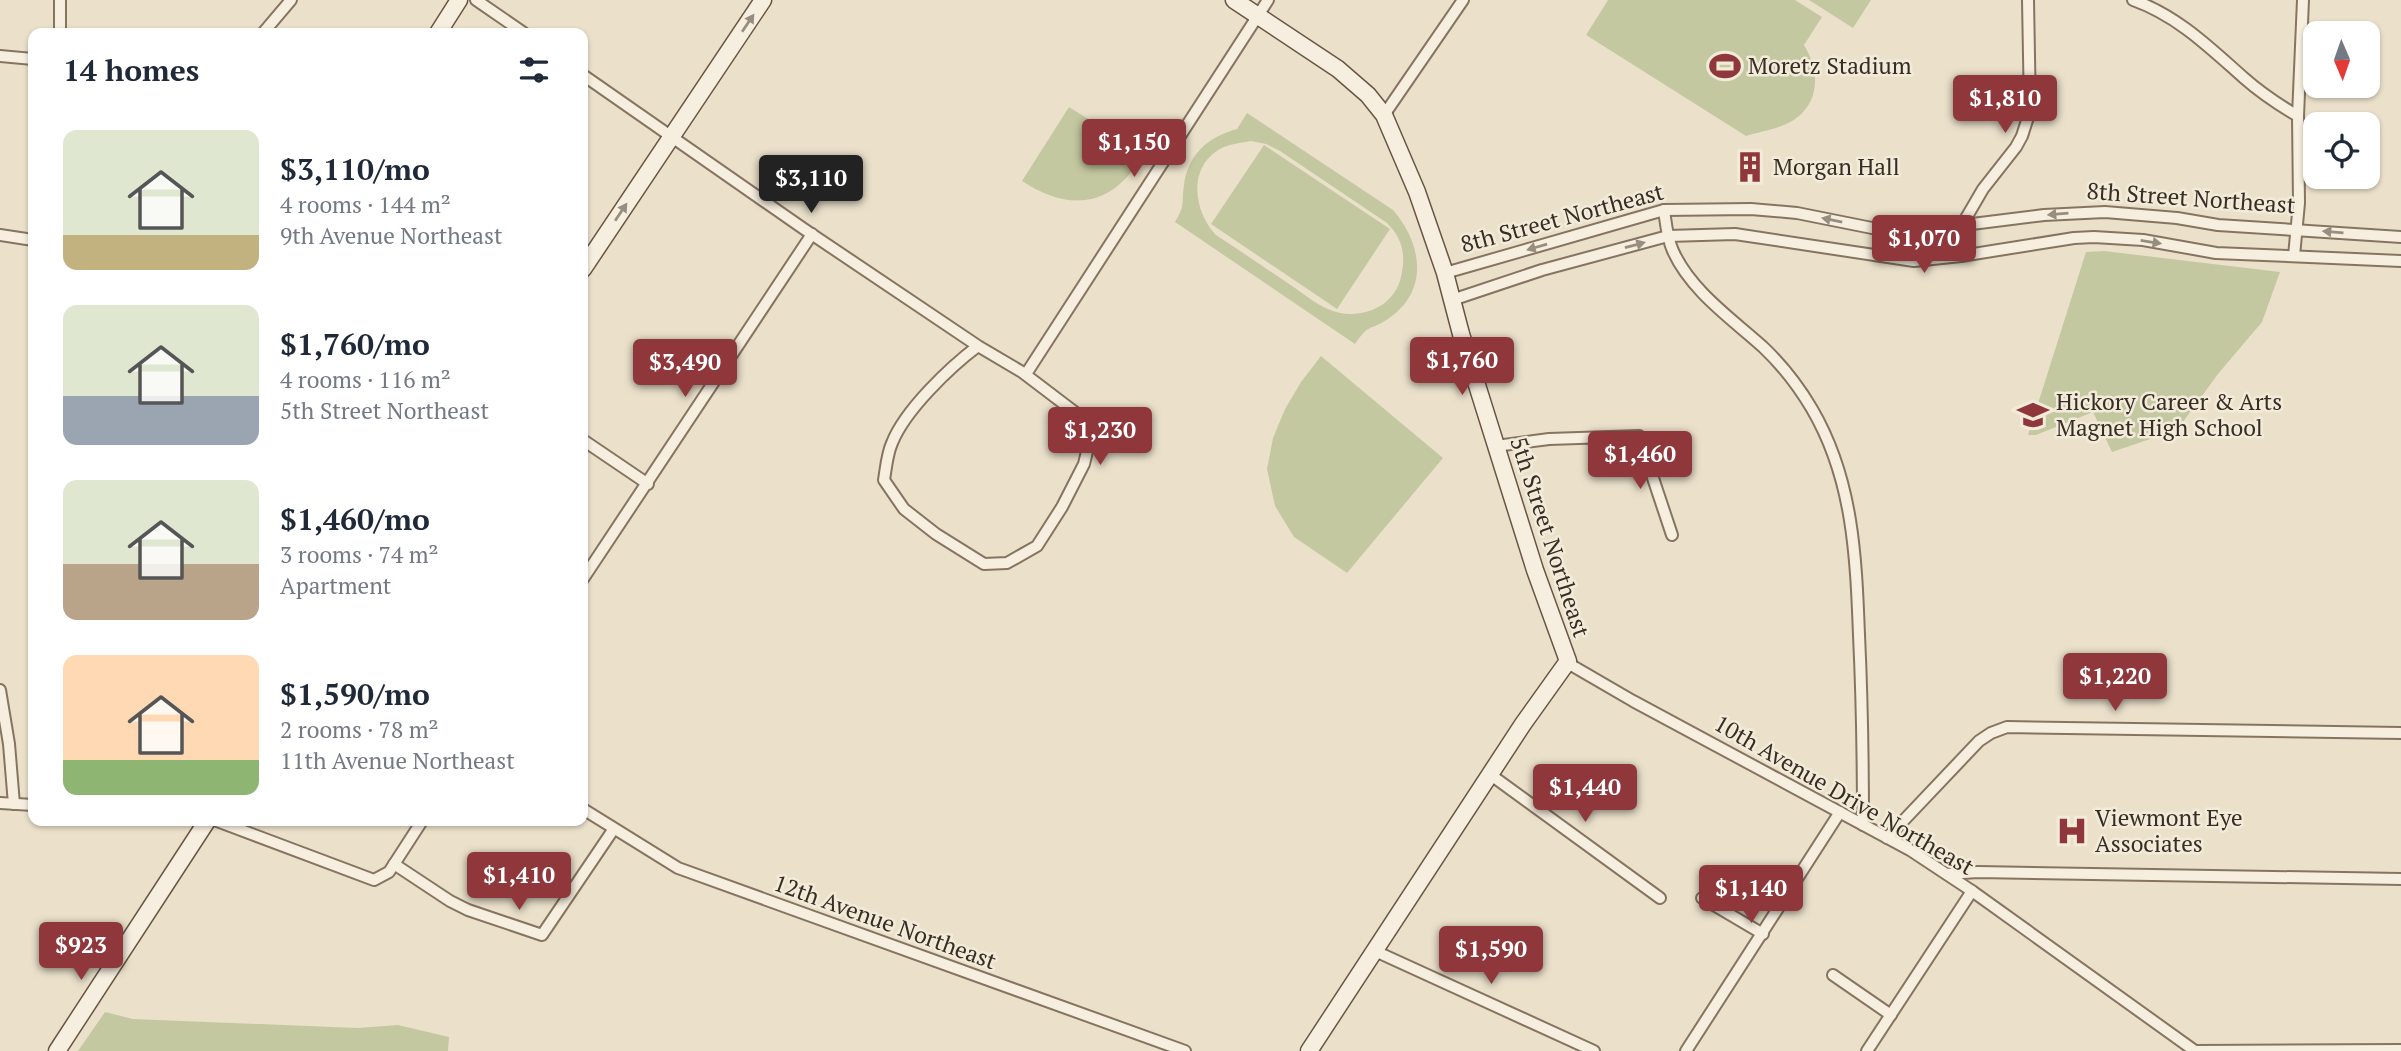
<!DOCTYPE html>
<meta charset="utf-8">
<style>
:root{--surface:#fff;--page:#f2f2f3;--text:#1f2937;--muted:#747a83;--accent:#8f373a}
body{margin:0;font-family:"PT Serif",serif;background:var(--page);color:var(--text);height:100vh;display:flex;flex-direction:column;font-size:26px;white-space:nowrap}
*{box-sizing:border-box;margin:0}
p{font-size:23px;color:var(--muted)}
.icon{flex:none;width:38px;height:38px;fill:none;stroke:currentColor;stroke-width:2;stroke-linecap:round;stroke-linejoin:round}
.map{position:relative;flex:1;overflow:hidden}
.sheet{position:absolute;left:28px;top:28px;width:560px;height:798px;display:flex;flex-direction:column;background:var(--surface);border-radius:14px;box-shadow:0 2px 5px #0004}
.sheet>*{flex:none}
.needle{width:46px;rotate:178deg}
.fabs{position:absolute;left:2303px;top:21px;display:grid;gap:14px}
.fabs a{display:grid;place-items:center;width:77px;height:77px;border-radius:14px;background:var(--surface);box-shadow:0 2px 5px #0004;font-size:35px}
.price{position:absolute;translate:-50% -60px;padding:0 16px;border-radius:7px;background:var(--accent);color:#fff;font-size:23px;line-height:46px;filter:drop-shadow(0 2px 4px #0008)}
.price::after{content:'';position:absolute;left:50%;top:42px;width:21px;height:16px;margin-left:-10px;background:inherit;clip-path:polygon(0 0,100% 0,50% 100%)}
.price.selected{background:#222;color:#fff}
ul{padding:0;list-style:none}
li{display:flex;align-items:center;gap:21px;height:175px;padding:0 35px}
li span{display:grid;place-items:center;flex:none;width:196px;height:140px;border-radius:14px;color:#555}
li>.icon{margin-inline-start:auto}
span .icon{width:84px;height:84px;fill:#fffc;stroke-width:1}
li b{font-size:30px}
h2{display:flex;justify-content:space-between;align-items:center;height:84px;padding:0 35px;font-size:30px}
.map>svg:first-child{display:block}
</style>
<div class="map">
<svg width="2401" height="1051" viewBox="0 0 2401 1051">
<rect width="100%" height="100%" fill="#ebe1cb"/>
<g fill="#c4c8a0" fill-rule="evenodd">
<path d="M1608,0H1795L1822,17L1804,45C1818,68 1821,97 1799,116C1786,128 1762,131 1746,136L1586,35Z"/>
<polygon points="1809,0 1871,0 1853,28"/>
<path d="M1069,107L1143,153C1115,207 1070,213 1022,181Z"/>
<path d="M1247,113L1393,210C1422,243 1430,291 1388,319C1370,331 1369,323 1355,344L1175,222C1186,204 1181,204 1184,185C1188,154 1208,137 1237,129ZM1251,141L1266,144L1280,151L1387,223C1403,239 1406,255 1401,277C1394,309 1356,322 1328,309C1316,304 1304,294 1292,286C1267,269 1242,252 1216,235C1194,212 1187,168 1220,149C1229,144 1240,143 1251,141Z"/>
<polygon points="1264,145 1390,229 1337,309 1211,224"/>
<polygon points="2104,251 2280,272 2262,322 2218,374 2177,430 2112,452 2093,412 2036,435 2028,435 2086,252"/>
<polygon points="1321,356 1443,458 1347,573 1294,537 1275,506 1267,469 1273,438 1285,409 1301,382"/>
<polygon points="105,1012 133,1019 358,1028 398,1025 449,1037 448,1051 78,1051"/>
</g>
<g fill="none" stroke-linecap="round" stroke-linejoin="round">
<defs>
<g id="street">
<polyline points="60,0 60,33"/>
<polyline points="476,0 524,33"/>
<path d="M2133,0C2178,16 2210,48 2244,78C2261,93 2279,105 2298,116"/>
<polyline points="263,33 291,0"/>
<polyline points="0,56 33,59"/>
<path d="M583,75L804,229L978,346L1022,372L1093,426L1084,464L1062,507L1037,546L1007,563L984,564L936,534L904,509L884,480C886,468 887,454 892,443C905,410 950,367 978,346"/>
<polyline points="1384,115 1463,0"/>
<path d="M1664,210C1666,224 1667,238 1673,251C1691,291 1732,319 1763,347C1782,365 1799,387 1812,409C1853,479 1856,556 1859,635C1862,698 1863,762 1863,825"/>
<polyline points="0,235 33,240"/>
<polyline points="1961,256 1962,225 1983,189 2016,147 2022,136 2030,111 2028,0"/>
<polyline points="2294,256 2299,203 2298,116 2303,0"/>
<polyline points="1445,273 1664,210 1751,209 1797,213 1887,231 1916,231 2044,215 2105,212 2177,218 2218,225 2401,237"/>
<polyline points="1452,300 1542,270 1668,236 1735,234 1914,261 1961,256 2074,238 2094,237 2143,240 2216,253 2401,261"/>
<polyline points="1026,374 1268,0"/>
<polyline points="583,440 648,484"/>
<polyline points="1496,446 1549,439 1639,436 1672,535"/>
<polyline points="583,579 812,234"/>
<polyline points="1568,661 1571,665 1633,701 1910,850 1972,891 2195,1051"/>
<polyline points="0,690 9,744 14,804"/>
<polyline points="1491,775 1660,898"/>
<polyline points="0,803 33,805"/>
<polyline points="583,809 678,868 1185,1051"/>
<polyline points="217,821 374,880 389,872 422,821"/>
<polyline points="1887,838 1979,741 1991,733 2007,727 2401,733"/>
<polyline points="394,864 450,901 468,910 542,935 613,830"/>
<polyline points="1947,874 1978,872 2401,879"/>
<polyline points="1702,898 1763,934"/>
<polyline points="1375,951 1594,1051"/>
<polyline points="1833,975 1891,1015"/>
<polyline points="1686,1051 1840,812"/>
<polyline points="1867,1051 1972,891"/>
<polyline points="2195,1051 2401,1050"/>
</g>
<g id="secondary">
<polyline points="1234,0 1338,69 1368,95 1384,115 1417,192 1445,273 1461,334 1535,570 1568,661 1523,724 1309,1051"/>
<polyline points="438,33 459,0"/>
<polyline points="583,269 763,0"/>
<polyline points="57,1051 207,821"/>
</g>
</defs>
<use href="#street" stroke="#867461" stroke-width="14"/>
<use href="#secondary" stroke="#685544" stroke-width="19"/>
<use href="#street" stroke="#f6eede" stroke-width="10"/>
<use href="#secondary" stroke="#f6eede" stroke-width="16"/>
</g>
<defs><path id="oneway-solid" d="M-6-.8H1V-3.2L6.5 0L1 3.2V.8H-6Z" transform="scale(1.75)"/></defs>
<g fill="#978e80">
<use href="#oneway-solid" transform="translate(748 23) rotate(-56)"/>
<use href="#oneway-solid" transform="translate(621 212) rotate(-56)"/>
<use href="#oneway-solid" transform="translate(2058 214) rotate(175)"/>
<use href="#oneway-solid" transform="translate(1832 220) rotate(-168)"/>
<use href="#oneway-solid" transform="translate(2333 232) rotate(-175)"/>
<use href="#oneway-solid" transform="translate(2151 242) rotate(9)"/>
<use href="#oneway-solid" transform="translate(1635 245) rotate(-15)"/>
<use href="#oneway-solid" transform="translate(1537 247) rotate(164)"/>
</g>
<defs>
<symbol id="stadium-bare" viewBox="-9 -9 18 18"><path d="M0-5a6.5 5 0 1 0 0 10a6.5 5 0 1 0 0-10ZM-3.5-1.8h7v3.6h-7Z" fill="#8f373a" stroke="#f3ebda" stroke-width="2.5" paint-order="stroke"/></symbol>
<symbol id="building-bare" viewBox="-9 -9 18 18"><path d="M-4-6H4V6H1V3H-1V6H-4ZM-2.5-4.3h1.7v1.8h-1.7ZM.8-4.3h1.7v1.8H.8ZM-2.5-1h1.7V.8h-1.7ZM.8-1h1.7V.8H.8Z" fill="#8f373a" stroke="#f3ebda" stroke-width="2.5" paint-order="stroke"/></symbol>
<symbol id="school-bare" viewBox="-9 -9 18 18"><path d="M0-5L7-2L0 1L-7-2ZM-4 1L0 2.5L4 1V4Q0 6-4 4Z" fill="#8f373a" stroke="#f3ebda" stroke-width="2.5" paint-order="stroke"/></symbol>
<symbol id="hospital-bare" viewBox="-9 -9 18 18"><path d="M-5-5h3v3.5h4V-5h3V5h-3V1.5h-4V5h-3Z" fill="#8f373a" stroke="#f3ebda" stroke-width="2.5" paint-order="stroke"/></symbol>
</defs>
<g fill-rule="evenodd">
<use href="#stadium-bare" x="1703" y="44" width="44" height="44"/>
<use href="#building-bare" x="1728" y="145" width="44" height="44"/>
<use href="#school-bare" x="2011" y="393" width="44" height="44"/>
<use href="#hospital-bare" x="2050" y="809" width="44" height="44"/>
</g>
<g text-anchor="middle" stroke-width="5" stroke-linejoin="round" paint-order="stroke">
<g font-size="23" fill="#382d23" stroke="#f3ebda" text-anchor="start">
<text x="1748" y="74">Moretz Stadium</text>
<text x="1773" y="175">Morgan Hall</text>
<text x="2056" y="410">Hickory Career &amp; Arts<tspan x="2056" dy="26">Magnet High School</tspan></text>
<text x="2095" y="826">Viewmont Eye<tspan x="2095" dy="26">Associates</tspan></text>
</g>
<g font-size="23" fill="#382d23" stroke="#f3ebda">
<text transform="translate(2191 198) rotate(4)" y="8">8th Street Northeast</text>
<text transform="translate(1562 218) rotate(-15)" y="8">8th Street Northeast</text>
<text transform="translate(1550 537) rotate(72)" y="8">5th Street Northeast</text>
<text transform="translate(1844 795) rotate(30)" y="8">10th Avenue Drive Northeast</text>
<text transform="translate(885 922) rotate(20)" y="8">12th Avenue Northeast</text>
</g>
</g>
</svg>
<div class="fabs">
<a><svg class="needle" viewBox="-14 -14 28 28"><path d="M0-13l5 13h-10z" fill="#e53935"/><path d="M0 13l5-13h-10z" fill="#747a83"/></svg></a>
<a><svg class="icon" aria-label="locate" viewBox="0 0 24 24"><circle cx="12" cy="12" r="6"/><path d="M12 2v4M12 18v4M2 12h4M18 12h4"/></svg></a>
</div>
<b class="price" style="left:2005px;top:135px">$1,810</b>
<b class="price" style="left:1134px;top:179px">$1,150</b>
<b class="price selected" style="left:811px;top:215px">$3,110</b>
<b class="price" style="left:1924px;top:275px">$1,070</b>
<b class="price" style="left:1462px;top:397px">$1,760</b>
<b class="price" style="left:685px;top:399px">$3,490</b>
<b class="price" style="left:1100px;top:467px">$1,230</b>
<b class="price" style="left:1640px;top:491px">$1,460</b>
<b class="price" style="left:2115px;top:713px">$1,220</b>
<b class="price" style="left:1585px;top:824px">$1,440</b>
<b class="price" style="left:519px;top:912px">$1,410</b>
<b class="price" style="left:1751px;top:925px">$1,140</b>
<b class="price" style="left:81px;top:982px">$923</b>
<b class="price" style="left:1491px;top:986px">$1,590</b>
<section class="sheet">
<h2>14 homes<svg class="icon" aria-label="filters" viewBox="0 0 24 24"><path d="M4 7h16M4 17h16"/><circle cx="9" cy="7" r="2"/><circle cx="15" cy="17" r="2"/></svg></h2>
<ul>
<li><span style="background:linear-gradient(#dfe7d0 75%,#c2b280 0)"><svg class="icon" aria-label="home" viewBox="0 0 24 24"><path d="M3 11l9-7 9 7M6 9v11h12V9"/></svg></span><div><b>$3,110/mo</b><p>4 rooms · 144 m²</p><p>9th Avenue Northeast</p></div></li>
<li><span style="background:linear-gradient(#dfe7d0 65%,#9aa5b1 0)"><svg class="icon" aria-label="home" viewBox="0 0 24 24"><path d="M3 11l9-7 9 7M6 9v11h12V9"/></svg></span><div><b>$1,760/mo</b><p>4 rooms · 116 m²</p><p>5th Street Northeast</p></div></li>
<li><span style="background:linear-gradient(#dfe7d0 60%,#b9a48a 0)"><svg class="icon" aria-label="home" viewBox="0 0 24 24"><path d="M3 11l9-7 9 7M6 9v11h12V9"/></svg></span><div><b>$1,460/mo</b><p>3 rooms · 74 m²</p><p>Apartment</p></div></li>
<li><span style="background:linear-gradient(#ffd9b3 75%,#8fb573 0)"><svg class="icon" aria-label="home" viewBox="0 0 24 24"><path d="M3 11l9-7 9 7M6 9v11h12V9"/></svg></span><div><b>$1,590/mo</b><p>2 rooms · 78 m²</p><p>11th Avenue Northeast</p></div></li>
</ul>
</section>
</div>
